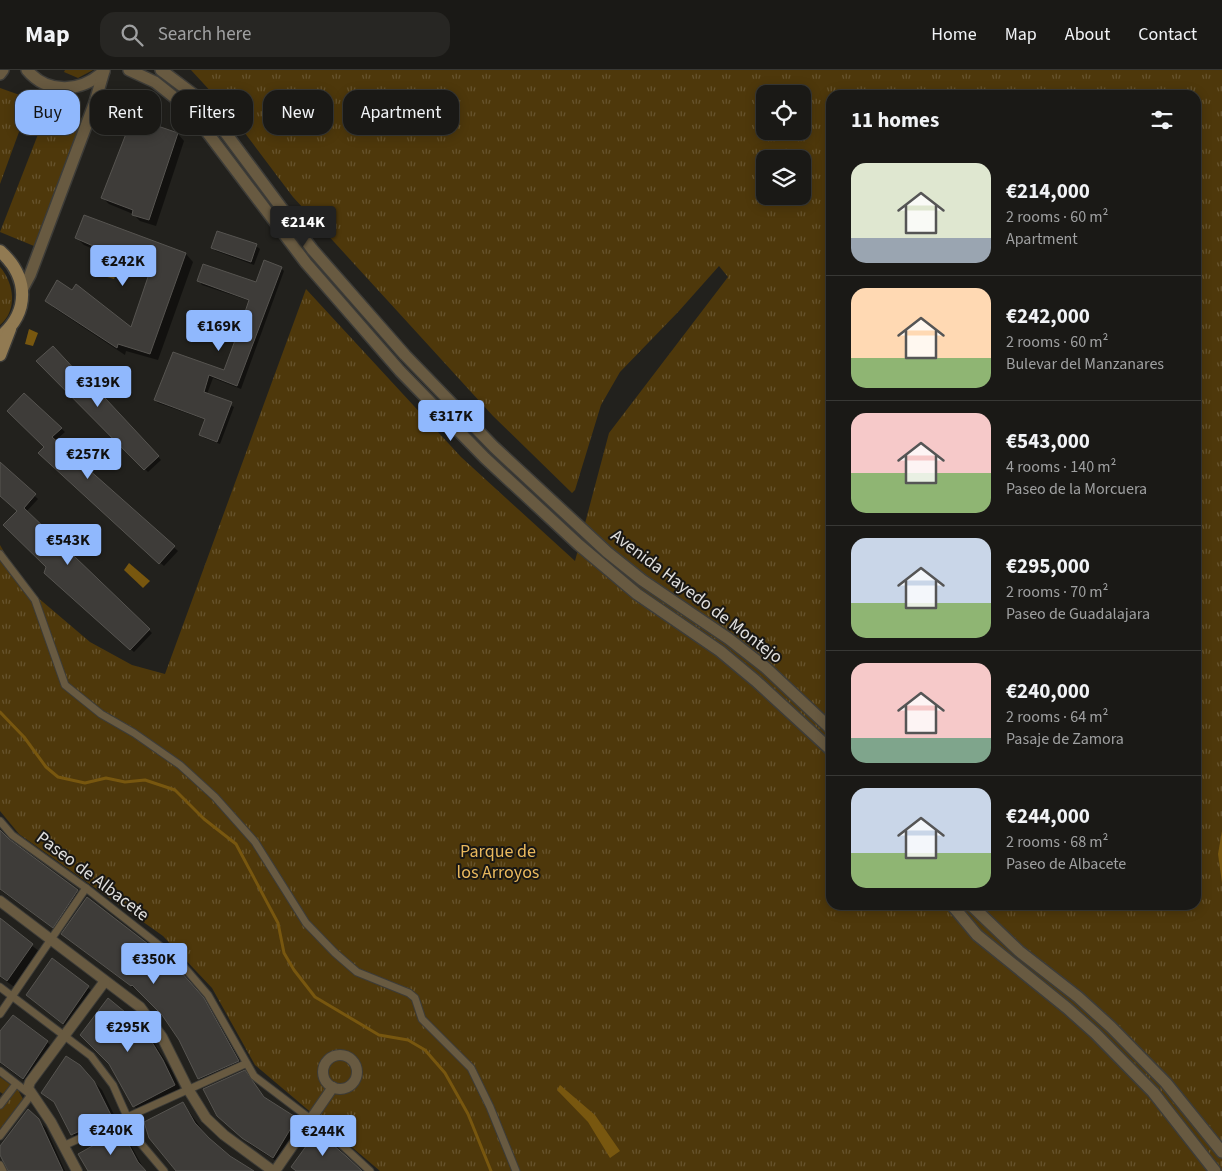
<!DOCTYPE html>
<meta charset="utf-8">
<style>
:root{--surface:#1a1916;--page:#272623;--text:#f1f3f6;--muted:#9fa0a1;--line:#383835;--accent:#90b8fd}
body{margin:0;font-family:"Source Sans 3",sans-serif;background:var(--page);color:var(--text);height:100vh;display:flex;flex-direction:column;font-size:19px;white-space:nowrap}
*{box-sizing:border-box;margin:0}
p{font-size:16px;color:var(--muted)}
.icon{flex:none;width:28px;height:28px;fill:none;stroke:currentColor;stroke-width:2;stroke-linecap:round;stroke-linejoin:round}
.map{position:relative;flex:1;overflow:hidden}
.side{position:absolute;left:826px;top:20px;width:375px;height:820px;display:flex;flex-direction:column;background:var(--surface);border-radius:15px;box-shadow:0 2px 12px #0003,0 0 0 1px var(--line)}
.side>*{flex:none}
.hud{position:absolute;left:15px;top:20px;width:475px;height:45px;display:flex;gap:10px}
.buttons{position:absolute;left:756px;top:15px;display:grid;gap:10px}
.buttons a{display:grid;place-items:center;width:55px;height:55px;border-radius:10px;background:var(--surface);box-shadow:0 2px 12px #0003,0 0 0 1px var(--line);font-size:25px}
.price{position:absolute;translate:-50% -42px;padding:0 11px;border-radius:5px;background:var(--accent);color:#111;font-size:16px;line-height:32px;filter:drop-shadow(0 1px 2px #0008)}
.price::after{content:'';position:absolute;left:50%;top:30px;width:15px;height:11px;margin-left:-8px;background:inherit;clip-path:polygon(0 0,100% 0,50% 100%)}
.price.current{background:#222;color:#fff}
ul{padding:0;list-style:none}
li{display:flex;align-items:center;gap:15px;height:125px;padding:0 25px}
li+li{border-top:1px solid var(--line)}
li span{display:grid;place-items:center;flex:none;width:140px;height:100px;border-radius:15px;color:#555}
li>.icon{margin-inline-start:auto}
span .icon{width:60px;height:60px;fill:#fffc;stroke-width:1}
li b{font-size:21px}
h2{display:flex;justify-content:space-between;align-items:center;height:60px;padding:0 25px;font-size:21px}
.chip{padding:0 18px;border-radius:15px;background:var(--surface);box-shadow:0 2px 12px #0003,0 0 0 1px var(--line);font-size:18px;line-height:45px}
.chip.current{background:var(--accent);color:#111}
header{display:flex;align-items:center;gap:30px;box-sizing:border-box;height:70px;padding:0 25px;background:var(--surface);border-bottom:1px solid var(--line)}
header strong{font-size:24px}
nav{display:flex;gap:28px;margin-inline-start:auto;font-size:18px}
.search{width:350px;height:45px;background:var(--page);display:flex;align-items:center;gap:12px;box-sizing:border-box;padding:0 18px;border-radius:15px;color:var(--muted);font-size:19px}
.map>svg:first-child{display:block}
</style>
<header>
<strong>Map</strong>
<div class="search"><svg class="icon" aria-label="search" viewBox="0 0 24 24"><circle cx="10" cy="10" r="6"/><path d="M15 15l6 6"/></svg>Search here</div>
<nav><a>Home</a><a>Map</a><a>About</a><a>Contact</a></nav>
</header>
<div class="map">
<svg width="1222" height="1101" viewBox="0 0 1222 1101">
<defs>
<pattern id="park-tufts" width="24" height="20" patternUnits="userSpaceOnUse" patternTransform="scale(1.25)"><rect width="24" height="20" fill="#4e380b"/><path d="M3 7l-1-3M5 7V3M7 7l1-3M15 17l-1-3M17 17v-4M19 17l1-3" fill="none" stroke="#67542e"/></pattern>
</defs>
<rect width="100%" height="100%" fill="#22211d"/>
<g fill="url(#park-tufts)" fill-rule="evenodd">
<polygon points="65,0 93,0 78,8 64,2"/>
<path d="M191,0H1222V1101H380L255,995L212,918L163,866L19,764L0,741V475L23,515L90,572L132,595L165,604L306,219L461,387L575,491L609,363L728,207L719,196L679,241L620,302L601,335L575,420L572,423L493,346L293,127L226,38ZM765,24H802V61H765ZM831,25H1196V835H831ZM765,89H802V126H765Z"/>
<polygon points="0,18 31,29 0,114"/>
<polygon points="49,36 82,48 34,176 0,162"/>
<path d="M0,197C14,213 18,240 0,255Z"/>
<polygon points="0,1007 18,1020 23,1029 0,1059 0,1027 3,1024 0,1022"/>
</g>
<g fill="#78570f">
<polygon points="99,192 118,200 114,209 94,203"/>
<polygon points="29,259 38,263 33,276 25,274"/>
<polygon points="129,493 150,511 143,518 124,500"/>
<polygon points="1222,761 1222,813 1218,784"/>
<polygon points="560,1015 595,1045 620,1081 610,1088 588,1052 557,1020"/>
</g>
<g fill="#0007">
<polygon points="154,40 161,47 157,57 178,64 184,71 156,156 140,151 133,144 109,134 102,127"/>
<polygon points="85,147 186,184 193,192 158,290 126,281 125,285 54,238 47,230 132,259 150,204 84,175 77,168"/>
<polygon points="256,176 260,179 254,195 216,181 212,178"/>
<polygon points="281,198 284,201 241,319 213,308 207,324 234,337 220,374 204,368 201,365 206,350 158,333 155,330 174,283 224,301 250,231 202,215 199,211 256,214"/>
<polygon points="38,291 96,319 161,390 148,402"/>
<polygon points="24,325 65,362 55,371 178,481 164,496 39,383 46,377"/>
<polygon points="0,394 38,429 26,442 152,563 134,582 49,507 47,497 18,441 0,425"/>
<polygon points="0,760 10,772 83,827 59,862 0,820"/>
<polygon points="0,850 40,882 16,918 0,907"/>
<polygon points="69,870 180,902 209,936 244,997 205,1015 199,1008 180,969 163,944 139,920 138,921"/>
<polygon points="53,890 96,924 71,960 35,932"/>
<polygon points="141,957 149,965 171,999 182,1023 142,1044 134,1036"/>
<polygon points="0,963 47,972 55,980 31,1016 0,993"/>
<polygon points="79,996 102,1020 119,1055 80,1072 72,1064 57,1035 43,1023"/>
<polygon points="244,1002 268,1031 304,1057 281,1094 251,1075 227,1054"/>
<polygon points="183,1033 211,1072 252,1101 178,1101"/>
<polygon points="28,1041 46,1058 65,1101 10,1101 0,1078"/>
<polygon points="121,1062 128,1070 145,1101 90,1101"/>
</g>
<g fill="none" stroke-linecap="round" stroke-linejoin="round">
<polyline stroke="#78570f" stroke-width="3" points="0,642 24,667 46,697 58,707 85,713 106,708 125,712 145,710 175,720 204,749 236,774 278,853 284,883 294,900 315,927 379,965 408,970 425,980 445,1003 468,1044 491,1101"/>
</g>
<g fill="#3e3c39" stroke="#565450">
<polygon points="138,33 155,39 149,53 178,63 149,150 132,145 133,140 101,128"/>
<polygon points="84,145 186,183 150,284 118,274 117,278 45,231 57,210 72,220 76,214 131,257 150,201 75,168"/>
<polygon points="217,161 257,174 251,192 211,178"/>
<polygon points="264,190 282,197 237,316 209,305 204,322 232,332 217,372 199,365 205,349 154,330 173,282 224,300 240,257 249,230 197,211 203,194 256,212"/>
<polygon points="53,276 90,316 92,314 159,386 144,400 36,291"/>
<polygon points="24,323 62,358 52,367 175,476 159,494 38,383 44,377 7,341"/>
<polygon points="0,392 36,424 24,438 150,559 130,580 44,503 46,497 3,455 17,441 0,426"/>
<polygon points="0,760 9,769 78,820 53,858 0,819"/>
<polygon points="87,827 174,894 204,928 239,991 198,1009 179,970 162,945 132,915 131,916 61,864"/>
<polygon points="0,848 33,874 7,911 0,906"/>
<polygon points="52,888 89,916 63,954 26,925"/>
<polygon points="108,928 142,956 163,990 175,1015 133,1037 109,994 80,965"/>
<polygon points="13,945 48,971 23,1009 0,992 0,961"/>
<polygon points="66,986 80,995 94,1011 112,1047 71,1065 54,1032 41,1023"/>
<polygon points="245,1000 264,1027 297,1048 273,1088 242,1068 217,1046 203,1019"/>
<polygon points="183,1032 195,1053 209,1068 230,1086 254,1101 176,1101 149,1068 144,1052"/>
<polygon points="28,1039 39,1049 63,1101 8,1101 0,1085 0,1076"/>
<polygon points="121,1060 138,1092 146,1101 88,1101 78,1084"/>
<polygon points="317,1061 347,1087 362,1101 296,1101 291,1097"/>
</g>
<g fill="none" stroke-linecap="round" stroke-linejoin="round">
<defs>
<g id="pedestrian">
<polyline points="0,484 35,530 65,615 101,644 134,663 180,695 215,727 255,772 306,853 335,883 357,902 409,923 415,928 422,949 471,998 490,1037 516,1101"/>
<polyline points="0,751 12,765 86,818 178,890 208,925 254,1006 329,1063 370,1101"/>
<polyline points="0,917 91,986 113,1015 137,1069 164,1101"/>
<polyline points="0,944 86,818"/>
<polyline points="0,1001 31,1025 0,1066"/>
<polyline points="0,1035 16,1014"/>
<polyline points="63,1076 245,994"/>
<polyline points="0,1095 3,1101"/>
</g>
<g id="minor">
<polyline points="0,831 140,937 162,967 188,1019 206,1048 224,1065 273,1101"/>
<circle cx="340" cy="1002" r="17"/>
<polyline points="77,1101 51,1052 28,1018 30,1012 105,911"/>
<polyline points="275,1101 333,1017"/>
</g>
<g id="tertiary">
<path d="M27,0C48,25 82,22 104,1"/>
<polyline points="129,0 155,12 184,35 207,62 306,193 400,301 485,388 579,475 637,524 720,581 756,611 831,680"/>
<polyline points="161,0 193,24 219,54 312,179 405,285 494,377 607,482 642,510 729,569 766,598 831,659"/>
<polyline points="0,4 3,0"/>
<polyline points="22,220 30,205 95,32 104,1"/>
<polyline points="952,835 977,865 1067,938 1095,963 1153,1022 1215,1101"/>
<polyline points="971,835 1019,881 1078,927 1111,957 1166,1013 1222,1082"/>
</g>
<g id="secondary">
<path d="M0,181C29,207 30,242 0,267"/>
<polyline points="0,285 10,259"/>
</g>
</defs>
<use href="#pedestrian" stroke="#3d3c38" stroke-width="9"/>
<use href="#minor" stroke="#3d3c38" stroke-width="12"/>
<use href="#tertiary" stroke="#3d3c38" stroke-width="14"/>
<use href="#secondary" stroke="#3d3c38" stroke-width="15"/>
<use href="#pedestrian" stroke="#685a41" stroke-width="7"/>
<use href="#minor" stroke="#685a41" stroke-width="10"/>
<use href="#tertiary" stroke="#685a41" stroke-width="11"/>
<use href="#secondary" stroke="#917a52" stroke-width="12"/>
</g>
<g text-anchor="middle" stroke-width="4" stroke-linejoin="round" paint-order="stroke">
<g font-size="18" fill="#e0dfdd" stroke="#191714">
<text transform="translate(697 526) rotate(37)" y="6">Avenida Hayedo de Montejo</text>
<text transform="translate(93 806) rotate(37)" y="6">Paseo de Albacete</text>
</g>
<g font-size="18" fill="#e9b85d" stroke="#191714">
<text x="498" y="787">Parque de<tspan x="498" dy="21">los Arroyos</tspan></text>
</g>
</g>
</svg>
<div class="buttons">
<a><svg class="icon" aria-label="locate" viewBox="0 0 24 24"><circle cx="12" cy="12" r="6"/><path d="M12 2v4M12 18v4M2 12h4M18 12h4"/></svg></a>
<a><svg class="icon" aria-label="layers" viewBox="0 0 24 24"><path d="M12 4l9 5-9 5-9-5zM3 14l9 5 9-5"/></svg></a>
</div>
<b class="price current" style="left:303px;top:178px">€214K</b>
<b class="price" style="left:123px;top:217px">€242K</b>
<b class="price" style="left:219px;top:282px">€169K</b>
<b class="price" style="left:98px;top:338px">€319K</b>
<b class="price" style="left:451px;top:372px">€317K</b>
<b class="price" style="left:88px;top:410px">€257K</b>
<b class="price" style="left:68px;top:496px">€543K</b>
<b class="price" style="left:154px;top:915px">€350K</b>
<b class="price" style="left:128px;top:983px">€295K</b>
<b class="price" style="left:111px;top:1086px">€240K</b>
<b class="price" style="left:323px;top:1087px">€244K</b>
<div class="hud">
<a class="chip current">Buy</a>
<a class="chip">Rent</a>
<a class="chip">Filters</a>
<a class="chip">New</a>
<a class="chip">Apartment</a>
</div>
<section class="side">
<h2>11 homes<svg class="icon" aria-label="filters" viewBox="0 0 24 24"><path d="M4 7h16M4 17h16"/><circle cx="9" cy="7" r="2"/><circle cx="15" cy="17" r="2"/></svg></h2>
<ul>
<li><span style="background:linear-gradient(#dfe7d0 75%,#9aa5b1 0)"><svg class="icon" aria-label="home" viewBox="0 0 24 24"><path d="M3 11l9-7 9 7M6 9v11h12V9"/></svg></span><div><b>€214,000</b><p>2 rooms · 60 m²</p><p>Apartment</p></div></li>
<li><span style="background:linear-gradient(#ffd9b3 70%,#8fb573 0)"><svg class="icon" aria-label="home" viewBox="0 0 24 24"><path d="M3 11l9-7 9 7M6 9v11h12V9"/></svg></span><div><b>€242,000</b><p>2 rooms · 60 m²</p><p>Bulevar del Manzanares</p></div></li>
<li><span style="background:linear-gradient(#f6c9c9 60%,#8fb573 0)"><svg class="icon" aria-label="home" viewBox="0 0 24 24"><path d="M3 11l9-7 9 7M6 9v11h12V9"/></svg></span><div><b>€543,000</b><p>4 rooms · 140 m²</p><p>Paseo de la Morcuera</p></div></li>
<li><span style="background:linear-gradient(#c9d6e8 65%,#8fb573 0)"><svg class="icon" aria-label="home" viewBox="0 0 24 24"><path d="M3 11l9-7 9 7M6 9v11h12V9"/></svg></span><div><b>€295,000</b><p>2 rooms · 70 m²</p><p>Paseo de Guadalajara</p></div></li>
<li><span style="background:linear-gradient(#f6c9c9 75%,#7fa58c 0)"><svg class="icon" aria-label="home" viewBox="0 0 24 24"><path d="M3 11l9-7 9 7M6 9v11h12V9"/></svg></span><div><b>€240,000</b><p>2 rooms · 64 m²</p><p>Pasaje de Zamora</p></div></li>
<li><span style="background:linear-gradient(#c9d6e8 65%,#8fb573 0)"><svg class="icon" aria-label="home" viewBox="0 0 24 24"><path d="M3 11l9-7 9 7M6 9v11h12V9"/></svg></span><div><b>€244,000</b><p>2 rooms · 68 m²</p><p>Paseo de Albacete</p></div></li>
</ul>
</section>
</div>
